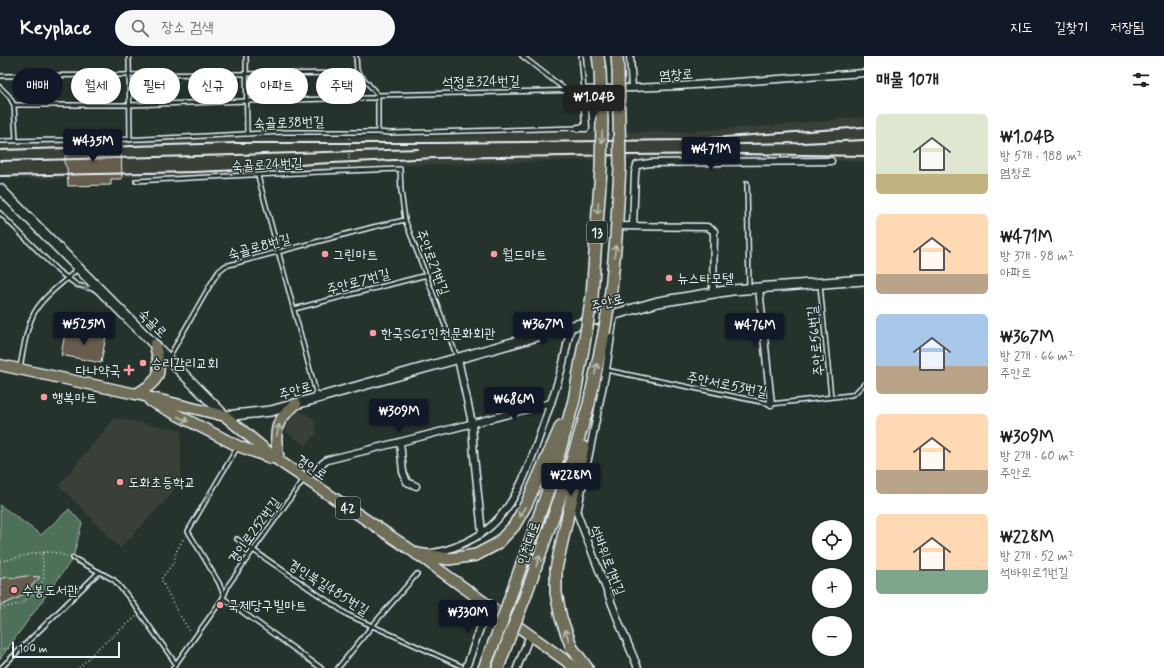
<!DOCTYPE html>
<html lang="ko">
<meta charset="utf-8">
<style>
:root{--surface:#fff;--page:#f6f6f6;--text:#202124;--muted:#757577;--accent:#111827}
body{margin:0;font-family:Mynerve,"Poor Story",sans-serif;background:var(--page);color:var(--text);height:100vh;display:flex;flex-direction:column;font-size:15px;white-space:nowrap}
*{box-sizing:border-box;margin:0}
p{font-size:13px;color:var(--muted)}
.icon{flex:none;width:22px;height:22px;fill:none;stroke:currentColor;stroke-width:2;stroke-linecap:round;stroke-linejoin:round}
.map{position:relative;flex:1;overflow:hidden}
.drawer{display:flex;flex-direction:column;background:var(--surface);width:300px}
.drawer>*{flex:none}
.top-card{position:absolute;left:12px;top:12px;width:380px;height:36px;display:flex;gap:8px}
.fabs{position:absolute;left:812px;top:464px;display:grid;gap:8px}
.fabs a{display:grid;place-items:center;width:40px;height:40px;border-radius:50%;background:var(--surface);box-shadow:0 2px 6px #0003;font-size:20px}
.scale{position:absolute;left:12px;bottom:10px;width:108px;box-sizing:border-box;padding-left:4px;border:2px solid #e8f1f8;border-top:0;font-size:11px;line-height:14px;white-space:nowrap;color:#e8f1f8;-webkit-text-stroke:3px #26332d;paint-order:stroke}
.price{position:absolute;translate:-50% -34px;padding:0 9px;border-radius:4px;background:var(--accent);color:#fff;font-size:13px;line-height:26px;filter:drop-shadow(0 1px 2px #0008)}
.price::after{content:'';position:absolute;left:50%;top:24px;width:12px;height:9px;margin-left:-6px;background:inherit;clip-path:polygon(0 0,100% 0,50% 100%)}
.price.on{background:#222;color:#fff}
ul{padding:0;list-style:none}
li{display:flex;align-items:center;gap:12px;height:100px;padding:0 12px}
li span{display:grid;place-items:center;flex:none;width:112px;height:80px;border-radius:6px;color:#555}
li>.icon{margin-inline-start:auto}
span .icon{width:48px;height:48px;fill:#fffc;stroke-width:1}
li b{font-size:17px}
h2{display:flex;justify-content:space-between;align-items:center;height:48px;padding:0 12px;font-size:17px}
.tag{padding:0 14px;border-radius:18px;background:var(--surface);box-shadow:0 2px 6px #0003;font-size:14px;line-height:36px}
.tag.on{background:var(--accent);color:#fff}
header{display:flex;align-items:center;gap:24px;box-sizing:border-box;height:56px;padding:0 20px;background:var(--accent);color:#fff}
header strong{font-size:19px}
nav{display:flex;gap:22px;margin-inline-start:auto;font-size:14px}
.search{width:280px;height:36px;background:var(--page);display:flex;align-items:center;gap:10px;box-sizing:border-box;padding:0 14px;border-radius:22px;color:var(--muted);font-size:15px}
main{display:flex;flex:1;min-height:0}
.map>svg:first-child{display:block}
</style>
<header>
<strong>Keyplace</strong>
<div class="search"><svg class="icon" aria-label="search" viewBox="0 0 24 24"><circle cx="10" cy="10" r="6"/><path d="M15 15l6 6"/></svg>장소 검색</div>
<nav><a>지도</a><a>길찾기</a><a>저장됨</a></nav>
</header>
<main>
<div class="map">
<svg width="864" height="612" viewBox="0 0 864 612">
<rect width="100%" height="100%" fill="#26332d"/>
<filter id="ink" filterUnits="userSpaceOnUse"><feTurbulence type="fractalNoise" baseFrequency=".025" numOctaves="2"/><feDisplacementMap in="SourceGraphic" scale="8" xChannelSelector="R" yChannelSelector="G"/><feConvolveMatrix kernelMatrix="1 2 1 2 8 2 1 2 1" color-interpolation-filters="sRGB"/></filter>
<g filter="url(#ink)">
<g fill="#394037">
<polygon points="864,61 864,105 755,102 586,104 348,111 230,119 32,123 0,122 0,87 3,87 156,83 424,81 534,77 684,76 794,68"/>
<polygon points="296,353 314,363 317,377 305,389 286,376 287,360"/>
<polygon points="115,362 181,374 181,423 168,442 120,492 59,429"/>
</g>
<polygon fill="#507059" stroke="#9cb0a8" points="0,449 41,479 69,453 82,467 73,502 0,603"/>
<g fill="#665d4f" stroke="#e8f1f8">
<polygon points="121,86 122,123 111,123 111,129 68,130 67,112 64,107 65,101 67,98 67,87"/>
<polygon points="66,272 106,280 101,307 61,299"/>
<polygon points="26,520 40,521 22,540 0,550 0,523 7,521 15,522"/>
</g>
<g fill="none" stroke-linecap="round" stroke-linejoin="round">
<defs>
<g id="service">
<polyline points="129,0 130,84"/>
<polyline points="246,0 247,78"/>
<polyline points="356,0 357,15 378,39 378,76"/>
<polyline points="522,0 566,34"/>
<polyline points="0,20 354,17 357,15"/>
<polyline points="0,31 9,40 14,49 16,84"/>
<polyline points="14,49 130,49 247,45 368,42 374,42 378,39 584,34 581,0"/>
<polyline points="0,85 143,83 284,76 378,76 390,77 578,72"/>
<polyline points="258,120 317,340"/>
<path d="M136,125C224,120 312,116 400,113L401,135L405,164L457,301"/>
<polyline points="747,127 749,231"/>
<polyline points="0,157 58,215 77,229 97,234"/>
<polyline points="820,229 831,341"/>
<polyline points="294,253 427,219"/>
<polyline points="169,301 213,224 219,215 225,210 373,171 405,164"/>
<path d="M20,311C24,292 27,262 41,247C51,234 66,225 77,213"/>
<polyline points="606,314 771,348 851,339 855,337 864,328"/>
<polyline points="237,483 348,559 461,610"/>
<polyline points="73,502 114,524 131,544 176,608"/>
<polyline points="224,539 219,527 188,475 237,392"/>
<polyline points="223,542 321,612"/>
<polyline points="1,612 99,516"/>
<polyline points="173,612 223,542 229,528 304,423"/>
<polyline points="338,612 372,570 417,518"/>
</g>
<g id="minor">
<polyline points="630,0 632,32"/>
<polyline points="578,72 586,72 584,34 679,30 864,17"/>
<polyline points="617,170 707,171 714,175 713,237"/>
<polyline points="633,170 635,117 637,109 650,107 722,106 831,105"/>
<polyline points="759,232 771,348"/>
<polyline points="614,259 606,314 577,457 620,569 638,612"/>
<polyline points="458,303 472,367 474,400 482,477"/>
<polyline points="304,423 327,404 400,386"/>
<polyline points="416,430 407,426 403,416 400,386 551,347"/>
<path d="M432,497C450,495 479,482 492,469C519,444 531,404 543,370C550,349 558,328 563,307C566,295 568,283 571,271"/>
<polyline points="466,612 488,550"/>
<polyline points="517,612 530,579"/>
</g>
<polyline id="secondary" points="0,133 225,360 271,355 658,246 732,234 864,224"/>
<g id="primary">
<polyline points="0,309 136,338 225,360 279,405 417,498 576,612"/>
<path d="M136,338C163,323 161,317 155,289"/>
<polyline points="150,345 238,390 271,402"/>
<path d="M279,405C277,392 273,374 282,362C286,357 291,352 296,348"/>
</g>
<g id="trunk">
<polyline points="598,0 600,14"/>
<polyline points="617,0 618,13"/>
<polyline points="611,234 616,182 620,111"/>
<polyline points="592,240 601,113"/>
<polyline points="583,391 556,513 556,537 561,562 572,592 587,612"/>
<polyline points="417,498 449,503 476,499 497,488 514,470 526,449 561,370"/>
<polyline points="513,533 551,426 574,344 585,282"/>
<polyline points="525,541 563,433 589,348 604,277"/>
<polyline points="484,612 499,574"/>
<polyline points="498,612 509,582"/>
</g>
</defs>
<use href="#service" stroke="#e8f1f8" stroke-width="6"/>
<use href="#minor" stroke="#e8f1f8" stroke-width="9"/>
<use href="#secondary" stroke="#e8f1f8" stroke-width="12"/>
<use href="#primary" stroke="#e8f1f8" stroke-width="13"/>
<use href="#trunk" stroke="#e8f1f8" stroke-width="14"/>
<g stroke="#e8f1f8" stroke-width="1.5" stroke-dasharray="1 3" stroke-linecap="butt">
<polyline points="185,480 176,496 174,506 161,523 177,555 191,577"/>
<path d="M0,505C17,503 39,493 56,497C60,497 64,500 68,501"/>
<polyline points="0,553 22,547 36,535 44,523 42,497"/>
<polyline points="0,594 16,591"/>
<polyline points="79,612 97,593 137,560"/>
</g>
<use href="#service" stroke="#26332d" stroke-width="3"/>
<use href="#minor" stroke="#26332d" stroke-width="6"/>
<use href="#secondary" stroke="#26332d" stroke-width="9"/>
<use href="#primary" stroke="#706e59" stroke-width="10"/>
<use href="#trunk" stroke="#706e59" stroke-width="11"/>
<g stroke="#e8f1f8" stroke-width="2">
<polyline points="690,89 803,87 864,84"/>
<polyline points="0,94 235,87 437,87 684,84 864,71"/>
<polyline points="0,105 235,99 418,93"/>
<polyline points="0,120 194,116 241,114 312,108 436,102 628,99 742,98 864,100"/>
</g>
<defs>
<g id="trunk-bridge">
<polyline points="618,13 620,111"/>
<polyline points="600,14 602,66 601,113"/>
<polyline points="604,277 611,234"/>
<polyline points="585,282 592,240"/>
<polyline points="499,574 513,533"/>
<polyline points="509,582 525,541"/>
</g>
</defs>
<use href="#trunk-bridge" stroke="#e8f1f8" stroke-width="14" stroke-linecap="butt"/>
<polyline stroke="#e8f1f8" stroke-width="1.5" stroke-dasharray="1 3" stroke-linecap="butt" points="349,78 349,111"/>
<use href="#trunk-bridge" stroke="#706e59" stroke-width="11"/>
</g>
<defs><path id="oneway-shaft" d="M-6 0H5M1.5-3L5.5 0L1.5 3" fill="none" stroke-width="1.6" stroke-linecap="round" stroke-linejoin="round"/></defs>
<g stroke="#b8bdb8">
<use href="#oneway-shaft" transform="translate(602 81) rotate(92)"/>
<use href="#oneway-shaft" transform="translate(598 152) rotate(94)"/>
<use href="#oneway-shaft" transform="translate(615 195) rotate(-84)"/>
<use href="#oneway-shaft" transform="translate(596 313) rotate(-79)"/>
<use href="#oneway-shaft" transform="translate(183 363) rotate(27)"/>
<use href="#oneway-shaft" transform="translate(278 374) rotate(-77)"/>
<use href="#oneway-shaft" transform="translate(522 456) rotate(119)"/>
<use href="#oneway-shaft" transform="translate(538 505) rotate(-71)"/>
<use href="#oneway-shaft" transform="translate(567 579) rotate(-110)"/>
</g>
<g stroke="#6a7674">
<use href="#oneway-shaft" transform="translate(83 231) rotate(14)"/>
<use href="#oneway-shaft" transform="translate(208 441) rotate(-60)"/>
</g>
</g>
<g fill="#ff9aa2" stroke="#26332d" stroke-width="1.5">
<circle cx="325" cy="198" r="4"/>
<circle cx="494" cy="198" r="4"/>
<circle cx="669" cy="222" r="4"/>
<circle cx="373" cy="277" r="4"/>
<circle cx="143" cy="307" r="4"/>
<path d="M127 308h4v4h4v4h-4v4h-4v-4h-4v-4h4z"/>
<circle cx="44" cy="341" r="4"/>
<circle cx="120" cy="426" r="4"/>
<circle cx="14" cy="534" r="4"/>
<circle cx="220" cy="549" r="4"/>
</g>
<g text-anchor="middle" stroke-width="3" stroke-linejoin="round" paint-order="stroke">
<g fill="#26332d" stroke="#aeb8bb" stroke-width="1">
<rect x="587" y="165" width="20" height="22" rx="3"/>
<rect x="336" y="441" width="24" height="22" rx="3"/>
</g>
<g font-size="13" font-weight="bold" fill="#e8f1f8">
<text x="597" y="181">13</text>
<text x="348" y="457">42</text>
</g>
<g font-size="14" fill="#e8f1f8" stroke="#26332d">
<text transform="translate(676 18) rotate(-3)" y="5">염창로</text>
<text transform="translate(481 25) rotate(-1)" y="5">석정로324번길</text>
<text transform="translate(289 66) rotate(-2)" y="5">숙골로38번길</text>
<text transform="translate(267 108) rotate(-3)" y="5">숙골로24번길</text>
<text transform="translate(259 190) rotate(-15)" y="5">숙골로8번길</text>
<text transform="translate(433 206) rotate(69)" y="5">주안로21번길</text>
<text transform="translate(358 225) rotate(-15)" y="5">주안로7번길</text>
<text transform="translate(607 246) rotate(-16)" y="5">주안로</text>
<text transform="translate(153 267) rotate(45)" y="5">숙골로</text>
<text transform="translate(815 285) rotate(-96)" y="5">주안로56번길</text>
<text transform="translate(727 328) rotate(11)" y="5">주안서로53번길</text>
<text transform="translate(295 334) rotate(-16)" y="5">주안로</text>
<text transform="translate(312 411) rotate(34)" y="5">경인로</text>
<text transform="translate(254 474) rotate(-54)" y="5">경인로252번길</text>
<text transform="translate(528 487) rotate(-71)" y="5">인천대로</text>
<text transform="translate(608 504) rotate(69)" y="5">석바위로1번길</text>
<text transform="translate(329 531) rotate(32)" y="5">경인북길485번길</text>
</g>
<g font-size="14" fill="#e8f1f8" stroke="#26332d" text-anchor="start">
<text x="333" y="203">그린마트</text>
<text x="502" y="203">월드마트</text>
<text x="677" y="227">뉴스타모텔</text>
<text x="381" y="282">한국SGI인천문화회관</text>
<text x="151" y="312">승리감리교회</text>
<text x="121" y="319" text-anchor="end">다나약국</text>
<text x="52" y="346">행복마트</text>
<text x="128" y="431">도화초등학교</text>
<text x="22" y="539">수봉도서관</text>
<text x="228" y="554">국제당구빌마트</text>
</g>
</g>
</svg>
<div class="fabs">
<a><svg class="icon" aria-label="locate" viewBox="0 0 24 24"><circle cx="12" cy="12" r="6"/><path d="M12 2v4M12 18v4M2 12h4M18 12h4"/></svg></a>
<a>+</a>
<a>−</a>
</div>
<div class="scale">100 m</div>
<b class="price on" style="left:594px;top:63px">₩1.04B</b>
<b class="price" style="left:93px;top:107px">₩435M</b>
<b class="price" style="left:711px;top:115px">₩471M</b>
<b class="price" style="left:84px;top:290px">₩525M</b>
<b class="price" style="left:543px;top:290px">₩367M</b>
<b class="price" style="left:755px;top:291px">₩476M</b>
<b class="price" style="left:514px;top:365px">₩686M</b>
<b class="price" style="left:399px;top:377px">₩309M</b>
<b class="price" style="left:571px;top:441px">₩228M</b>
<b class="price" style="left:468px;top:578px">₩330M</b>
<div class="top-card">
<a class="tag on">매매</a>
<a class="tag">월세</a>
<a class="tag">필터</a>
<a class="tag">신규</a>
<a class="tag">아파트</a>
<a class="tag">주택</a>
</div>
</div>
<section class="drawer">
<h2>매물 10개<svg class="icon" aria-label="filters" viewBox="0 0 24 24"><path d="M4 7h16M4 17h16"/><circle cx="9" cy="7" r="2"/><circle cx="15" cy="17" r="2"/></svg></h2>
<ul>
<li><span style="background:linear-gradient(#dfe7d0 75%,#c2b280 0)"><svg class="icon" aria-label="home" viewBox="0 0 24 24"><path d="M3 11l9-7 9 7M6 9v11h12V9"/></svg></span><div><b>₩1.04B</b><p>방 5개 · 188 m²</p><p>염창로</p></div></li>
<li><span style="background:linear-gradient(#ffd9b3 75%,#b9a48a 0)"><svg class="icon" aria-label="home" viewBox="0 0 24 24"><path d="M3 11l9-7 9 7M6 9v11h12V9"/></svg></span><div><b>₩471M</b><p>방 3개 · 98 m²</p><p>아파트</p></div></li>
<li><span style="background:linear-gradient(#a9c7e8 65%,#b9a48a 0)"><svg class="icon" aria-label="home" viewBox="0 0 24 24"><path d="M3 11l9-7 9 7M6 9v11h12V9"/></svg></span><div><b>₩367M</b><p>방 2개 · 66 m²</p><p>주안로</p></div></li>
<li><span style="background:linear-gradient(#ffd9b3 70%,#b9a48a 0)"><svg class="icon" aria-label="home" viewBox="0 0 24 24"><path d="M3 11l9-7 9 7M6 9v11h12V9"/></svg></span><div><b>₩309M</b><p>방 2개 · 60 m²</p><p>주안로</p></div></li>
<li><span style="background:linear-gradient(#ffd9b3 70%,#7fa58c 0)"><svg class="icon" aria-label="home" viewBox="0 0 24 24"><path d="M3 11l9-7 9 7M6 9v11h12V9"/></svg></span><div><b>₩228M</b><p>방 2개 · 52 m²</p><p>석바위로1번길</p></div></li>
</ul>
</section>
</main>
